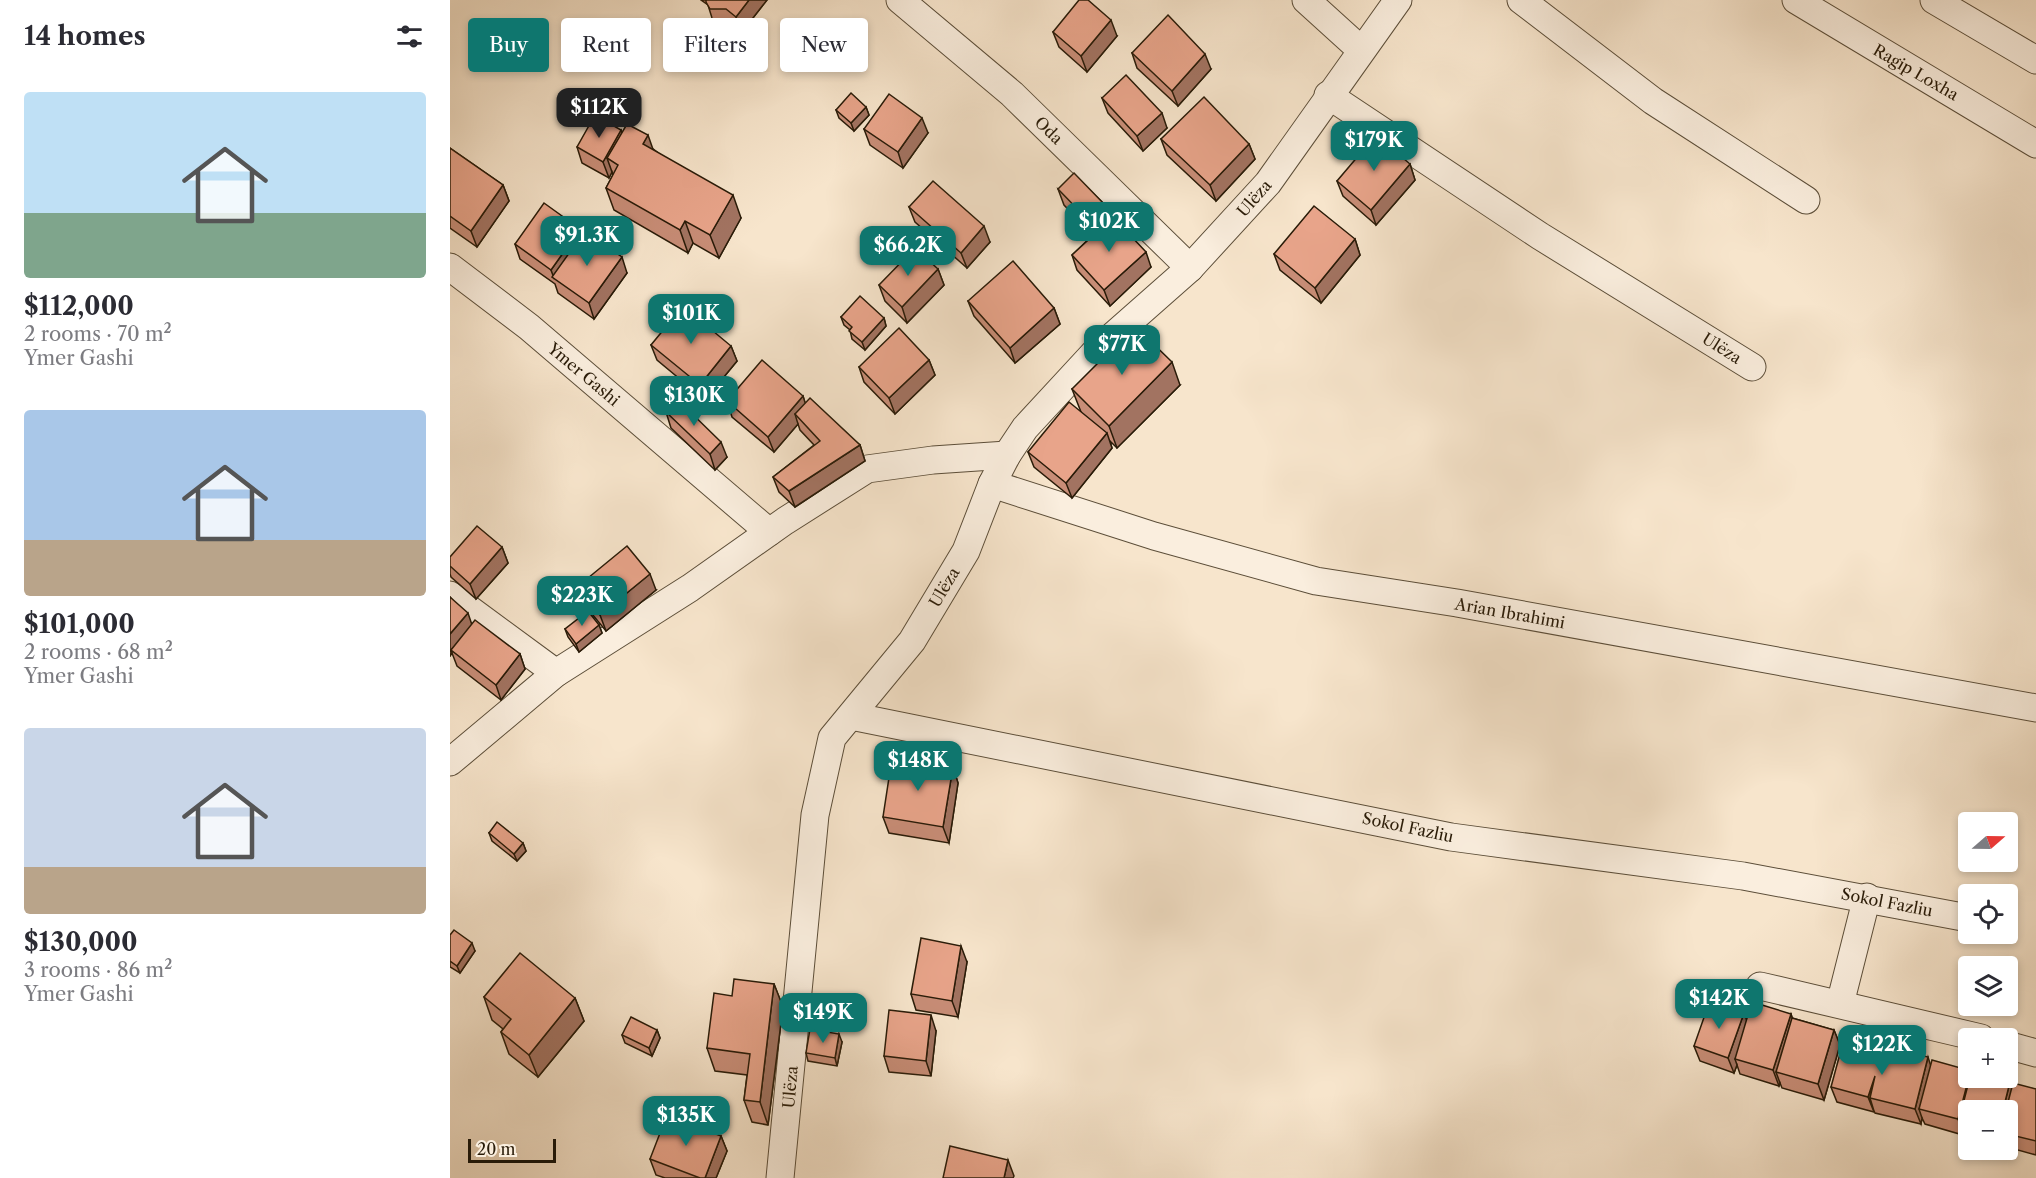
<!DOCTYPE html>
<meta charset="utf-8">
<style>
:root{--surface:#fff;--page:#f7f7f7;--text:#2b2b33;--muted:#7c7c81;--accent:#0f766e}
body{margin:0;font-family:"Libre Caslon Text",serif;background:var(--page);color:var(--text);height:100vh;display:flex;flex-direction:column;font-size:22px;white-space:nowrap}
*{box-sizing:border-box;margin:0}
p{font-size:20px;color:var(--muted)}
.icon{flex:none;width:33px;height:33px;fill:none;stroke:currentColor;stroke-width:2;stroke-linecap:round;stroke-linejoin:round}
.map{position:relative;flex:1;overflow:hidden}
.drawer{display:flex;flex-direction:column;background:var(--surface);width:450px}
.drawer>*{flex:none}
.guide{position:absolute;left:18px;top:18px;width:570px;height:54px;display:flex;gap:12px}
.needle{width:39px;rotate:70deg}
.controls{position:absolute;left:1508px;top:812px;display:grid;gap:12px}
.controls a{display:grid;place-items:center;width:60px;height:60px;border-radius:6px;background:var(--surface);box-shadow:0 3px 9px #0003;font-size:30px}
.scale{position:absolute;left:18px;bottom:15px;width:88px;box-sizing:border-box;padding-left:6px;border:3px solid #291b08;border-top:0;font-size:16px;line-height:21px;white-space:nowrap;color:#291b08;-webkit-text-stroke:4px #faeede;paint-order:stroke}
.price{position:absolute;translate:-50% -51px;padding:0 14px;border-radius:12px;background:var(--accent);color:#fff;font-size:20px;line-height:39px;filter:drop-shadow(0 2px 3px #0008)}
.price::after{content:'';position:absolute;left:50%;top:36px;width:18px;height:14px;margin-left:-9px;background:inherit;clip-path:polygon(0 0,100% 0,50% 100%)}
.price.on{background:#222;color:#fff}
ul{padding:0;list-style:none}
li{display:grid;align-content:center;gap:12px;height:318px;padding:0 24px}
li span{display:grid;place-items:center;height:186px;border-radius:6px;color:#555}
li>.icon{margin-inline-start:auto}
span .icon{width:108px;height:108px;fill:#fffc;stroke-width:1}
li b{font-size:26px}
h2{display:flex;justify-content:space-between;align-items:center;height:72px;padding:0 24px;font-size:26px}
.pill{padding:0 21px;border-radius:6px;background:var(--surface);box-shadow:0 3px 9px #0003;font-size:21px;line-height:54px}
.pill.on{background:var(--accent);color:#fff}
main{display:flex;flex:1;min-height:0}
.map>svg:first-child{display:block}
</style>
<main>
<section class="drawer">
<h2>14 homes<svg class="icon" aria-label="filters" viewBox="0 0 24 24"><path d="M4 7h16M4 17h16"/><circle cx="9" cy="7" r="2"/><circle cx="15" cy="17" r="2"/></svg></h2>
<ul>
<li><span style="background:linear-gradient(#bfe0f5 65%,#7fa58c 0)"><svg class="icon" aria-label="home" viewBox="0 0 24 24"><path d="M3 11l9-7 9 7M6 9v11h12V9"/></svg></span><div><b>$112,000</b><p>2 rooms · 70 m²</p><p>Ymer Gashi</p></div></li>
<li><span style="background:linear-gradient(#a9c7e8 70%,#b9a48a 0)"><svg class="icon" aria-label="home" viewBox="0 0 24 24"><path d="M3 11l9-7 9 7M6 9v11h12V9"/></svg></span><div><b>$101,000</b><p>2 rooms · 68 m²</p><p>Ymer Gashi</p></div></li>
<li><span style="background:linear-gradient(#c9d6e8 75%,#b9a48a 0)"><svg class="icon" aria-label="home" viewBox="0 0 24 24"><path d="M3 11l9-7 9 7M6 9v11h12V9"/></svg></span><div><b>$130,000</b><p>3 rooms · 86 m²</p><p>Ymer Gashi</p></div></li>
</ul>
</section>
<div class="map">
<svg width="1586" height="1178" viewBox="0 0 1586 1178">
<rect width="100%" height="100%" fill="#f7e5cc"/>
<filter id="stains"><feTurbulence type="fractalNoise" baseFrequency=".00333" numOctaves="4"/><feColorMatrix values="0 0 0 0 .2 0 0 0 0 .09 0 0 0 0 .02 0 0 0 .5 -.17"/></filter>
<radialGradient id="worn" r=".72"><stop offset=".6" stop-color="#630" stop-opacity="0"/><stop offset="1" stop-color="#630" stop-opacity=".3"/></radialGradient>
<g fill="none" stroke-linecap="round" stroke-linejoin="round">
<defs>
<g id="street">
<polyline points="450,0 562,94 740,268"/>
<polyline points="856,0 910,49"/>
<polyline points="1071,0 1203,101 1356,200"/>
<polyline points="1346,0 1586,144"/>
<polyline points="1484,0 1586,60"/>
<polyline points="878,95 1090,236 1302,367"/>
<polyline points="0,267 79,327 319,532"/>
<polyline points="542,484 704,536 866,581 1007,603 1586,708"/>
<polyline points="0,595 106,673"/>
<polyline points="401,716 1001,837 1293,876 1518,918"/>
<polyline points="0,762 106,673 240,588 335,521 417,469 483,460 557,455"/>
<polyline points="1310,986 1531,1038"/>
<polyline points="1390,1004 1417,897"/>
<polyline points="1557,1045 1586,1053"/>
<polyline points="330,1178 365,815 382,738 462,641 516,551 542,484 557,455 575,428 647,350 740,268 818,183 948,0"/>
</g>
</defs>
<use href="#street" stroke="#5c4e39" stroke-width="29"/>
<use href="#street" stroke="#faeede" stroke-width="27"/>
</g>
<g fill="#c88d77" stroke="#291b08" stroke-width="1.5">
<polygon points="251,0 317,0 292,32 282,25 266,25 262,18 258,5"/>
<polygon points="603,32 667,36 637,72 609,47"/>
<polygon points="682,53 761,69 728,106 687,68"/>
<polygon points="652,98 717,128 693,151 658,113"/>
<polygon points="416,107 419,115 404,131 389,118 386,110"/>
<polygon points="414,129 478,133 453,168 420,145"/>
<polygon points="171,130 172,132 203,149 291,218 269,258 243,243 238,253 164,210 156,188 163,175 162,172 159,178 132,163 127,147"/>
<polygon points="711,139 799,144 805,159 766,201 717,155"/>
<polygon points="0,148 53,185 59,201 27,247 0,228"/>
<polygon points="960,164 965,180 926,225 893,196 887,181"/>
<polygon points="608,189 660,219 701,267 660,306 627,270 622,255 643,235 614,205"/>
<polygon points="459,207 540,242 517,268 465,222"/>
<polygon points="132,235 177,273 144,319 108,293 105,284 70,259 65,244"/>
<polygon points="905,239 910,255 871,303 830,270 824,254"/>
<polygon points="488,269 494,285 457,323 435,301 429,285"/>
<polygon points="518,301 604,308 610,324 565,363 524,316"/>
<polygon points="391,317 434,318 436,326 415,350 402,339 400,330 394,325"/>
<polygon points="201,345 281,346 287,361 255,400 207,360"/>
<polygon points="479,360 485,375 445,414 414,382 409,367"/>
<polygon points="730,385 667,448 660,441 662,448 622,498 584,467 578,452 631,412 622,389"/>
<polygon points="353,396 355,403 410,445 415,461 345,507 329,492 323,477 364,445 350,430 348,424 324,452 282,417 277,401"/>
<polygon points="216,412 277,457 265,470 221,428"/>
<polygon points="52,547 58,563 26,599 1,577 0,574 0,557"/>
<polygon points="127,587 206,590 156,631 133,603"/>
<polygon points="0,597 22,624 70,654 75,669 51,700 7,666 2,653 0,656"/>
<polygon points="149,625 152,633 129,652 118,637 115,629"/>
<polygon points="503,767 508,783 499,843 439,833 433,817"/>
<polygon points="39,833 73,843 76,851 67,861 42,841"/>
<polygon points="0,935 25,951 10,973 0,967"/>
<polygon points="517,962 508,1017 466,1010 461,994"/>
<polygon points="324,984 333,1007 318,1125 302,1122 294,1100 297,1075 265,1071 257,1048 282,996"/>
<polygon points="34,997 125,998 134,1021 88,1077 59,1054 51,1032 53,1029 42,1020"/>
<polygon points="1310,1011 1341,1014 1342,1018 1384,1030 1390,1045 1374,1100 1332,1088 1330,1083 1329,1086 1290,1074 1287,1065 1284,1073 1250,1061 1244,1046 1296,1020"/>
<polygon points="207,1030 210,1038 202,1056 175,1043 172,1035"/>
<polygon points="486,1031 481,1076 439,1072 434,1056"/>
<polygon points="392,1042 387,1066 358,1061 356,1053"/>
<polygon points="1428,1061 1480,1065 1518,1077 1562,1086 1586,1089 1586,1155 1557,1147 1557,1110 1518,1110 1518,1136 1515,1135 1514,1133 1513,1135 1475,1124 1472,1118 1471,1124 1425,1113 1424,1111 1424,1112 1387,1102 1381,1087"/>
<polygon points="271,1136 277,1151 266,1178 215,1178 206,1175 200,1159"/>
</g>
<g fill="#a27361" stroke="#291b08" stroke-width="1.5">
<polygon points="299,0 317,0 292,32 286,17"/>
<polygon points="661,20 667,36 637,72 631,56"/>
<polygon points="755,54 761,69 728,106 722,91"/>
<polygon points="416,107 419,115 404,131 401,123"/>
<polygon points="712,113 717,128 693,151 687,136"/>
<polygon points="472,118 478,133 453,168 448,152"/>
<polygon points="171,130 177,146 157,158 162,172 159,178 153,162"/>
<polygon points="198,135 206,158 193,144"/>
<polygon points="799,144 805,159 766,201 760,185"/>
<polygon points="960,164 965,180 926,225 921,210"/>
<polygon points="53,185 59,201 27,247 21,231"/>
<polygon points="283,195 291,218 269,258 260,235"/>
<polygon points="655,205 661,221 644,236 639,221"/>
<polygon points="235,221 243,243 238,253 230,230"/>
<polygon points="534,226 540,242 517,268 511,253"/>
<polygon points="130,229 136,244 104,278 101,270"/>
<polygon points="905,239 910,255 871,303 865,288"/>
<polygon points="696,252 701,267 660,306 654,290"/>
<polygon points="172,257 177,273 144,319 139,303"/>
<polygon points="488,269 494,285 457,323 452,307"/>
<polygon points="604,308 610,324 565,363 560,348"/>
<polygon points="434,318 436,326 415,350 412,342"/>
<polygon points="281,346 287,361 255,400 250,385"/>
<polygon points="479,360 485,375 445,414 439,398"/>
<polygon points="722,362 730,385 667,448 659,426"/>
<polygon points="353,396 358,412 345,414 348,424 324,452 318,437"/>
<polygon points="657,433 662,448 622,498 616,483"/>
<polygon points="271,442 277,457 265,470 260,454"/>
<polygon points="410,445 415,461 345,507 339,491"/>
<polygon points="52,547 58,563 26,599 20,584"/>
<polygon points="200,574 206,590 156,631 150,615"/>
<polygon points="18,613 23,628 1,650 2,653 0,656 0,634"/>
<polygon points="149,625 152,633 129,652 126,644"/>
<polygon points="70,654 75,669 51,700 46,685"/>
<polygon points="503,767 508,783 499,843 493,827"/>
<polygon points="73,843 76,851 67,861 64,854"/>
<polygon points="22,943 25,951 10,973 7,966"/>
<polygon points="511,946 517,962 508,1017 502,1001"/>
<polygon points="324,984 333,1007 318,1125 310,1102"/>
<polygon points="125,998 134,1021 88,1077 79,1055"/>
<polygon points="1294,1013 1300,1029 1285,1059 1287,1065 1284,1073 1278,1058"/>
<polygon points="1341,1014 1346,1029 1326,1072 1330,1083 1329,1086 1323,1070"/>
<polygon points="481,1015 486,1031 481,1076 476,1061"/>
<polygon points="207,1030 210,1038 202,1056 199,1048"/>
<polygon points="1384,1030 1390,1045 1374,1100 1368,1084"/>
<polygon points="389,1034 392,1042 387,1066 385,1058"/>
<polygon points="1478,1057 1483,1073 1469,1109 1472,1118 1471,1124 1465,1109"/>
<polygon points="1425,1076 1420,1098 1424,1111 1424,1112 1418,1097"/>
<polygon points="1519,1077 1523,1077 1509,1120 1514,1133 1513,1135 1508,1119"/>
<polygon points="1560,1082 1566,1097 1557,1110 1553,1110"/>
<polygon points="271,1136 277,1151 266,1178 255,1178"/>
<polygon points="558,1160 564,1176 563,1178 554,1178"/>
</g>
<g fill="#e8a48a" stroke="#291b08" stroke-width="1.5">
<polygon points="256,0 299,0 286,17 276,9 260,9 256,2"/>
<polygon points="629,0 638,0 661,20 631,56 603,32"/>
<polygon points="718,15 755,54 722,91 682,53"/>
<polygon points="676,75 712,113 687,136 652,98"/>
<polygon points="401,93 416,107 401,123 386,110"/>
<polygon points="439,94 472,118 448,152 414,129"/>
<polygon points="754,97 799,144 760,185 711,139"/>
<polygon points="145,115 171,130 153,162 127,147"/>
<polygon points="177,124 198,135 193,144 283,195 260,235 235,221 230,230 156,188 168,165 157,158"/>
<polygon points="926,135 960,164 921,210 887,181"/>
<polygon points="0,148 53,185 21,231 0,216"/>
<polygon points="624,173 655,205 639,221 608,189"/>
<polygon points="483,181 534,226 511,253 459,207"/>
<polygon points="94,203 130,229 101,270 65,244"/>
<polygon points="864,206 905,239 865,288 824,254"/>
<polygon points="663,217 696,252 654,290 622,255"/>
<polygon points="135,231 172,257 139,303 102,277"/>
<polygon points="465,248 488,269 452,307 429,285"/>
<polygon points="563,261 604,308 560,348 518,301"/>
<polygon points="410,296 434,318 412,342 399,331 402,327 391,317"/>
<polygon points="233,306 281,346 250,385 201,345"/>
<polygon points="685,326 722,362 659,426 622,389"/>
<polygon points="449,328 479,360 439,398 409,367"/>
<polygon points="312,360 353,396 318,437 277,401"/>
<polygon points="360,398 410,445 339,491 323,477 370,441 345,414"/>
<polygon points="228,400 271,442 260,454 216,412"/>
<polygon points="619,402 657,433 616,483 578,452"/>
<polygon points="27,526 52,547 20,584 0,566 0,557"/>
<polygon points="177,546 200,574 150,615 127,587"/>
<polygon points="0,597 18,613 0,634"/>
<polygon points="138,611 149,625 126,644 115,629"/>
<polygon points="25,620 70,654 46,685 1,650"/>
<polygon points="442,758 503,767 493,827 433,817"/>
<polygon points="47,822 73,843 64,854 39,833"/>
<polygon points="4,930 22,943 7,966 0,961 0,935"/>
<polygon points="471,938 511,946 502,1001 461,994"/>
<polygon points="70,953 125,998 79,1055 51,1032 61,1019 34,997"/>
<polygon points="284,979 324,984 310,1102 294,1100 300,1054 257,1048 264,993 282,996"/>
<polygon points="1271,1005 1294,1013 1278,1058 1244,1046 1258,1006 1269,1010"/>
<polygon points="1312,1005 1341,1014 1323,1070 1285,1059 1300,1008 1310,1011"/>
<polygon points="439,1010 481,1015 476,1061 434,1056"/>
<polygon points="181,1017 207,1030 199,1048 172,1035"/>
<polygon points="1342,1018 1384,1030 1368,1084 1326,1072"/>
<polygon points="360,1029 389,1034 385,1058 356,1053"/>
<polygon points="1432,1046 1478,1057 1465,1109 1420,1098 1425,1076 1418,1097 1381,1087 1391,1050 1428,1061"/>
<polygon points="1482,1060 1518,1070 1519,1077 1508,1119 1469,1109"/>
<polygon points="1520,1077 1542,1077 1560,1082 1553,1110 1518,1110 1518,1122 1509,1120"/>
<polygon points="1563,1083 1586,1089 1586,1141 1557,1134 1557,1110 1556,1110"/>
<polygon points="217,1115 271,1136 255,1178 250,1178 200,1159"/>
<polygon points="500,1146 558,1160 554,1178 493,1178"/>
</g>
<g text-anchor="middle" stroke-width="5" stroke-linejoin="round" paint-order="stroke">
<g font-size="16" fill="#291b08" stroke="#faeede">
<text transform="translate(1466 72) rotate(30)" y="6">Ragip Loxha</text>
<text transform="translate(599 130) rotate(44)" y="6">Oda</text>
<text transform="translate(804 198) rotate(-49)" y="6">Ulëza</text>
<text transform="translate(1272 348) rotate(32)" y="6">Ulëza</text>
<text transform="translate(134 374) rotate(40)" y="6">Ymer Gashi</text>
<text transform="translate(494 587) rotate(-59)" y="6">Ulëza</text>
<text transform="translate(1060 613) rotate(10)" y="6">Arian Ibrahimi</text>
<text transform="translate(958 827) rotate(12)" y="6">Sokol Fazliu</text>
<text transform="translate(1437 902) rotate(11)" y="6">Sokol Fazliu</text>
<text transform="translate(340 1087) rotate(-85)" y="6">Ulëza</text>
</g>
</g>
<rect width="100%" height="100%" filter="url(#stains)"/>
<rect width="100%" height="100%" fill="url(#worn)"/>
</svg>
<div class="controls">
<a><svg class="needle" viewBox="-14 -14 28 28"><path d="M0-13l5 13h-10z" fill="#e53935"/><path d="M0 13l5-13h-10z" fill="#7c7c81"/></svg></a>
<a><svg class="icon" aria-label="locate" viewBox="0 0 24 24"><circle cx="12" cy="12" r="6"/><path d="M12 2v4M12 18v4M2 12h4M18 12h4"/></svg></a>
<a><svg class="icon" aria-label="layers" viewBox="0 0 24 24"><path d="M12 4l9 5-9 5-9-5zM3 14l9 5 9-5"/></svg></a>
<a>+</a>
<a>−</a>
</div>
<div class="scale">20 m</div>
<b class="price on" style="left:149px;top:139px">$112K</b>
<b class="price" style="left:924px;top:172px">$179K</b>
<b class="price" style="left:659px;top:253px">$102K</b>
<b class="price" style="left:137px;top:267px">$91.3K</b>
<b class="price" style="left:458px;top:277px">$66.2K</b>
<b class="price" style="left:241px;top:345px">$101K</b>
<b class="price" style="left:672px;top:376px">$77K</b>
<b class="price" style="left:244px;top:427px">$130K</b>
<b class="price" style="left:132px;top:627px">$223K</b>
<b class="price" style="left:468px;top:792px">$148K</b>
<b class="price" style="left:1269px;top:1030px">$142K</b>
<b class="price" style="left:373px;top:1044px">$149K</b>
<b class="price" style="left:1432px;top:1076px">$122K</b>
<b class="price" style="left:236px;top:1147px">$135K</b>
<div class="guide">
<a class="pill on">Buy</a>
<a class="pill">Rent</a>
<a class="pill">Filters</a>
<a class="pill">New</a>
</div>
</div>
</main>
